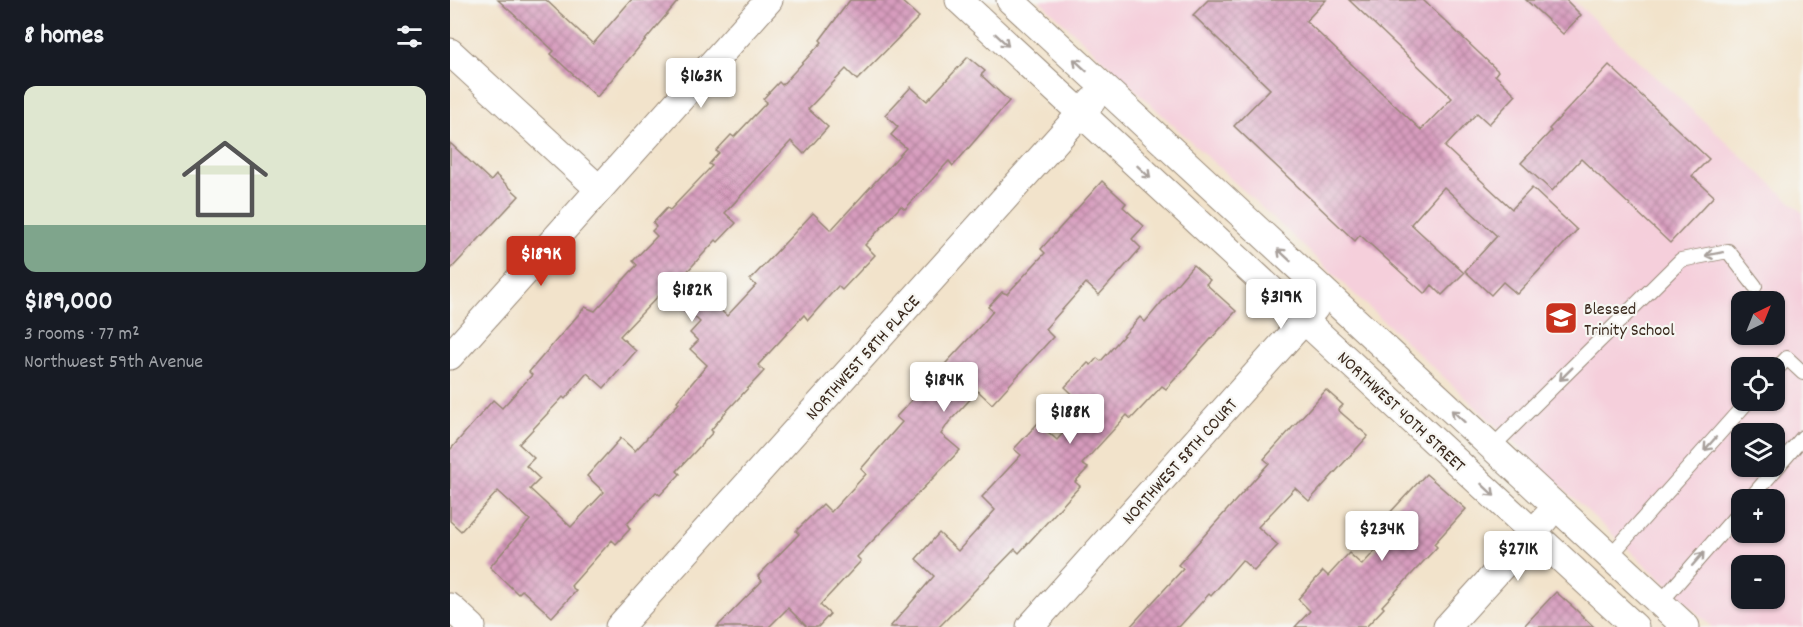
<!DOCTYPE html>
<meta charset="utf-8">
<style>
:root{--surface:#171b24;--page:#20242c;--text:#f1f3f6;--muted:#9ea1a6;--line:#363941;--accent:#c8321e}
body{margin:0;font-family:Dekko,sans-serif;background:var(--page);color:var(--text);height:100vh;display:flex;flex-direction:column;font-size:22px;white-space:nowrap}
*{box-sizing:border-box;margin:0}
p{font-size:20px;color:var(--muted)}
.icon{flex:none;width:33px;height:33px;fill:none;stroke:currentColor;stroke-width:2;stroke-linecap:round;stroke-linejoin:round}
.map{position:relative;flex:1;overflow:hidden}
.drawer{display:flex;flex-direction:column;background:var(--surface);width:450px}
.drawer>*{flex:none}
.needle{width:39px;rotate:43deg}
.tools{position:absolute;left:1281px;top:291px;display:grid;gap:12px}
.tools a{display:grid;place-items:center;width:54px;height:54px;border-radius:12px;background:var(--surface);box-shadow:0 2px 4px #0004;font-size:30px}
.price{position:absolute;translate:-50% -51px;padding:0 14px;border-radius:6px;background:#fff;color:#222;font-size:20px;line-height:39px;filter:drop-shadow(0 2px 3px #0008)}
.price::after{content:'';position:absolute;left:50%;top:36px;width:18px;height:14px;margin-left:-9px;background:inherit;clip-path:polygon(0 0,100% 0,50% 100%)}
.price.active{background:var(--accent);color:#fff}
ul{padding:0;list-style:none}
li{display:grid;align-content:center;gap:12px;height:318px;padding:0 24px}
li+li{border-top:2px solid var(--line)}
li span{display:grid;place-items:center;height:186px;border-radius:12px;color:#555}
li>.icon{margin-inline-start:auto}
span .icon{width:108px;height:108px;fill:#fffc;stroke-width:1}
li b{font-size:26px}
h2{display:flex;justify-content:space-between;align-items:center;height:72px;padding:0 24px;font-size:26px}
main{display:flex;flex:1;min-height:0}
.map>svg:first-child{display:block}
</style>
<main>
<section class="drawer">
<h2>8 homes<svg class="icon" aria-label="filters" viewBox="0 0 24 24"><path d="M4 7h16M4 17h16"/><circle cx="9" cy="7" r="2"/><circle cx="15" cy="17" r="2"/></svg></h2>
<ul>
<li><span style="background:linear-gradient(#dfe7d0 75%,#7fa58c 0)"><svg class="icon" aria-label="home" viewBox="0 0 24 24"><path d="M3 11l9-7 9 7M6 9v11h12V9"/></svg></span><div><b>$189,000</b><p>3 rooms · 77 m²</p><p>Northwest 59th Avenue</p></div></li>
</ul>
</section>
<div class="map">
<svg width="1353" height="627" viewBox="0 0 1353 627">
<defs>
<pattern id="building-cross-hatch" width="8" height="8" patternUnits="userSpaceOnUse" patternTransform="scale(1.5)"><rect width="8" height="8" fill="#d79cbe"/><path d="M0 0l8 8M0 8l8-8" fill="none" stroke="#b07f9a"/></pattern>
</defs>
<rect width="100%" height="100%" fill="#f6f6f2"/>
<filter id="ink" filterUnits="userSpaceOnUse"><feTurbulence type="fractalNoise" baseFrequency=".0167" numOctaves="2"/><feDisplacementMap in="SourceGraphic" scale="12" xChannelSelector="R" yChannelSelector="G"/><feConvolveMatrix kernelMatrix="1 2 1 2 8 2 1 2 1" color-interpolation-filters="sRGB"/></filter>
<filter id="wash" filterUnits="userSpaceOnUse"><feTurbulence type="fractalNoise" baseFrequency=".008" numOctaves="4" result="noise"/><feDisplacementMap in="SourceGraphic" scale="24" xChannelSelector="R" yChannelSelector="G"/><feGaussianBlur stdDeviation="1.35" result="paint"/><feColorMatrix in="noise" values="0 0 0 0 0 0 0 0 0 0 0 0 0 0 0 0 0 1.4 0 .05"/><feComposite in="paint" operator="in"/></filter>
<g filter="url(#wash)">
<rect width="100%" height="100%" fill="#f2e3cb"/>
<path fill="#f5cfdb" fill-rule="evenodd" d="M589,0H1123L1353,213V627H1262ZM1292,302H1324V334H1292ZM1292,368H1324V400H1292ZM1292,434H1324V466H1292ZM1292,500H1324V532H1292ZM1292,566H1324V598H1292Z"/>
<g id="blocks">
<g fill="url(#building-cross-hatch)" fill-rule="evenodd">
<polygon points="48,0 96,0 143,44 181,0 229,0 147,97 101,54 104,51"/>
<path d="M400,0H450L469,17L407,80L396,69L358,109L378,127L354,154L341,141L275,213L286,223L268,242L266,240L233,276L277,316L306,285L300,280L363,213L381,230L456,148L441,135L448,127L435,115L461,87L477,101L518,57L535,71L531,75L559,101L503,166L499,161L455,209L451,206L415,245L425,255L392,290L388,286L358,320L354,315L308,365L314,371L274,414L261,430L263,432L227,471L230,474L210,495L206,492L177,524L180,529L166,544L162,540L121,586L126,591L102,617L72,590L68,594L40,567L80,520L48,491L11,531L0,521V450L43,400L52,408L82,375L79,372L135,307L145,311L187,265L183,261L207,236L202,231L206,227L203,223L217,208L220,210L262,166L259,164L269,153L266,151L281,135L284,137L317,102L313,99L329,82L332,85L372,42L370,40ZM215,289L250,322L240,333L248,341L240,349L257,365L227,401L229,403L185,451L171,438L137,476L154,492L121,527L80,489L90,479L76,466L84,458L69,444L113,397L115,399L137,373L154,388L186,351L170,336Z"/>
<polygon points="758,0 876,0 856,21 971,130 1002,98 899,0 973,0 1048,71 1045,75 1066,95 1039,124 1027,113 995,147 1062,209 1082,188 1127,230 1067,294 1053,282 1041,295 1015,271 1047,236 994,187 961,224 1014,273 992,295 982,285 975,294 910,235 905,241 784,126 820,89 743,15"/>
<polygon points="1076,0 1116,0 1131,15 1113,34"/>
<polygon points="1159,65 1259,159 1242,176 1264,196 1220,243 1131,159 1102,191 1071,163 1101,131 1099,129"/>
<polygon points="0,143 41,181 46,175 69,196 0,270"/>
<polygon points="652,181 676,203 673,207 694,226 682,239 691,248 649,295 636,283 595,329 603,337 542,404 528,391 499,422 491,434 510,450 407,557 411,561 370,605 380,614 368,627 357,627 338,608 319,627 267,627 312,581 308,576 349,534 346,531 373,504 381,512 416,474 411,469 452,422 446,417 535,321 543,311 538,307 552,292 557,294 595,253 591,249"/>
<polygon points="743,265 760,280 756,284 786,311 716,389 712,386 681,419 677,415 632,464 638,468 625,482 630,486 569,553 565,549 489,627 440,627 484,576 466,559 489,533 508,551 545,510 532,497 571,455 564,449 588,423 607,440 636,407 615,387 638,363 641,365 647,358 651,361 690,317 695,322"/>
<polygon points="876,390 893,405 888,410 918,436 859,501 845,488 808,527 828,545 804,571 792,560 761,596 759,594 729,627 680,627 733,569 728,565 819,463 814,459"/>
<polygon points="976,474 1016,509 984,544 987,547 932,606 934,608 916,627 845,627 860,611 848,599 873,571 878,576 899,553 912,565 946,528 935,518"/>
<polygon points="1106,592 1123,607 1144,627 1073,627"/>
</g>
</g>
</g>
<g filter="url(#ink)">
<use href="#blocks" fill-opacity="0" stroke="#968674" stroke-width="1.5"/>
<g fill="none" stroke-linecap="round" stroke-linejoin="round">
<defs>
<g id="lane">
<polyline points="1324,372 1337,358 1353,373"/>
<polyline points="1042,447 1231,260 1278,251 1305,286"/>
<polyline points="1299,500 1353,437"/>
<polyline points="1160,556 1299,400"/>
<polyline points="1210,603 1292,509"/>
</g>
<g id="street">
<polyline points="509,0 1185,627"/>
<polyline points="560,0 1236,627"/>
<polyline points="0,52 149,189"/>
<polyline points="0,356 319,0"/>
<polyline points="0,607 22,627"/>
<polyline points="169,627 642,101"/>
<polyline points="580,627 865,308"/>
<polyline points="997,627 1095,519"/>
</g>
</defs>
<use href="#lane" stroke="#968674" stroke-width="16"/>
<use href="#street" stroke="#968674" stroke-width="29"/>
<use href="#lane" stroke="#fff" stroke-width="14"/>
<use href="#street" stroke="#fff" stroke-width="27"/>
</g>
<defs><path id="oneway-shaft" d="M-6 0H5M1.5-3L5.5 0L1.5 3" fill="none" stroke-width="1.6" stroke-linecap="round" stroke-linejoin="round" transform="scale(1.5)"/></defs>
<g stroke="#a79f9a">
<use href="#oneway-shaft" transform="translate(552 40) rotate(43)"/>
<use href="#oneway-shaft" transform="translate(630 65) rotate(-137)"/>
<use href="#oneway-shaft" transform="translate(694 172) rotate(43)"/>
<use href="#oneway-shaft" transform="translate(1264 254) rotate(169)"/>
<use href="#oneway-shaft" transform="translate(834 255) rotate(-137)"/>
<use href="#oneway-shaft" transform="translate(1116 374) rotate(135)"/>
<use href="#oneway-shaft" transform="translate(1008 416) rotate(-137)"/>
<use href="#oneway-shaft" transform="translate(1260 444) rotate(132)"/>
<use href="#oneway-shaft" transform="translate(1038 490) rotate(43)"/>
<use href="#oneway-shaft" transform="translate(1248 559) rotate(-49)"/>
</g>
</g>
<defs>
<symbol id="school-square" viewBox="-11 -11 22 22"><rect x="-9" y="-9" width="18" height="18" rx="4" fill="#c8321e" stroke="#f6f6f2"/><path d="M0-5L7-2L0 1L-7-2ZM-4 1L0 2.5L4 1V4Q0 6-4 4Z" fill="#fff"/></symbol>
</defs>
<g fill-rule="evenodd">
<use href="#school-square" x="1092" y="299" width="38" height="38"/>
</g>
<g text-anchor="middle" stroke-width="4.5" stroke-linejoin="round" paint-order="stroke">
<g font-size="18" fill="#3b2a1e" stroke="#f6f6f2" text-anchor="start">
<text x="1134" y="314">Blessed<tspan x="1134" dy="21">Trinity School</tspan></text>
</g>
<g font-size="18" fill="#3b2a1e" stroke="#f6f6f2">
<text transform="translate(412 357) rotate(-48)" y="6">NORTHWEST 58TH PLACE</text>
<text transform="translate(952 411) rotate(43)" y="6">NORTHWEST 40TH STREET</text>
<text transform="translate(729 461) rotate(-48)" y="6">NORTHWEST 58TH COURT</text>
</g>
</g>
</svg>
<div class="tools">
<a><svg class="needle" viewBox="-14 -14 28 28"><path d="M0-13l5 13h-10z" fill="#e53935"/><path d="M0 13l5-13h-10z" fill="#9ea1a6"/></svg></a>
<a><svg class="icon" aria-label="locate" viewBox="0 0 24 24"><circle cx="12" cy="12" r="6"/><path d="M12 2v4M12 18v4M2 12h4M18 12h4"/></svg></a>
<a><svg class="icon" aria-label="layers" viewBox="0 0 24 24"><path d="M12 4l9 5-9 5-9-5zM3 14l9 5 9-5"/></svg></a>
<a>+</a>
<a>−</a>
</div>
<b class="price" style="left:251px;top:109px">$163K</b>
<b class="price active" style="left:91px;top:287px">$189K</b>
<b class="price" style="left:242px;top:323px">$182K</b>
<b class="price" style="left:831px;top:330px">$319K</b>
<b class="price" style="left:494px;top:413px">$184K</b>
<b class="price" style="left:620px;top:445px">$188K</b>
<b class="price" style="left:932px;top:562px">$234K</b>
<b class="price" style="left:1068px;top:582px">$271K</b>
</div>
</main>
